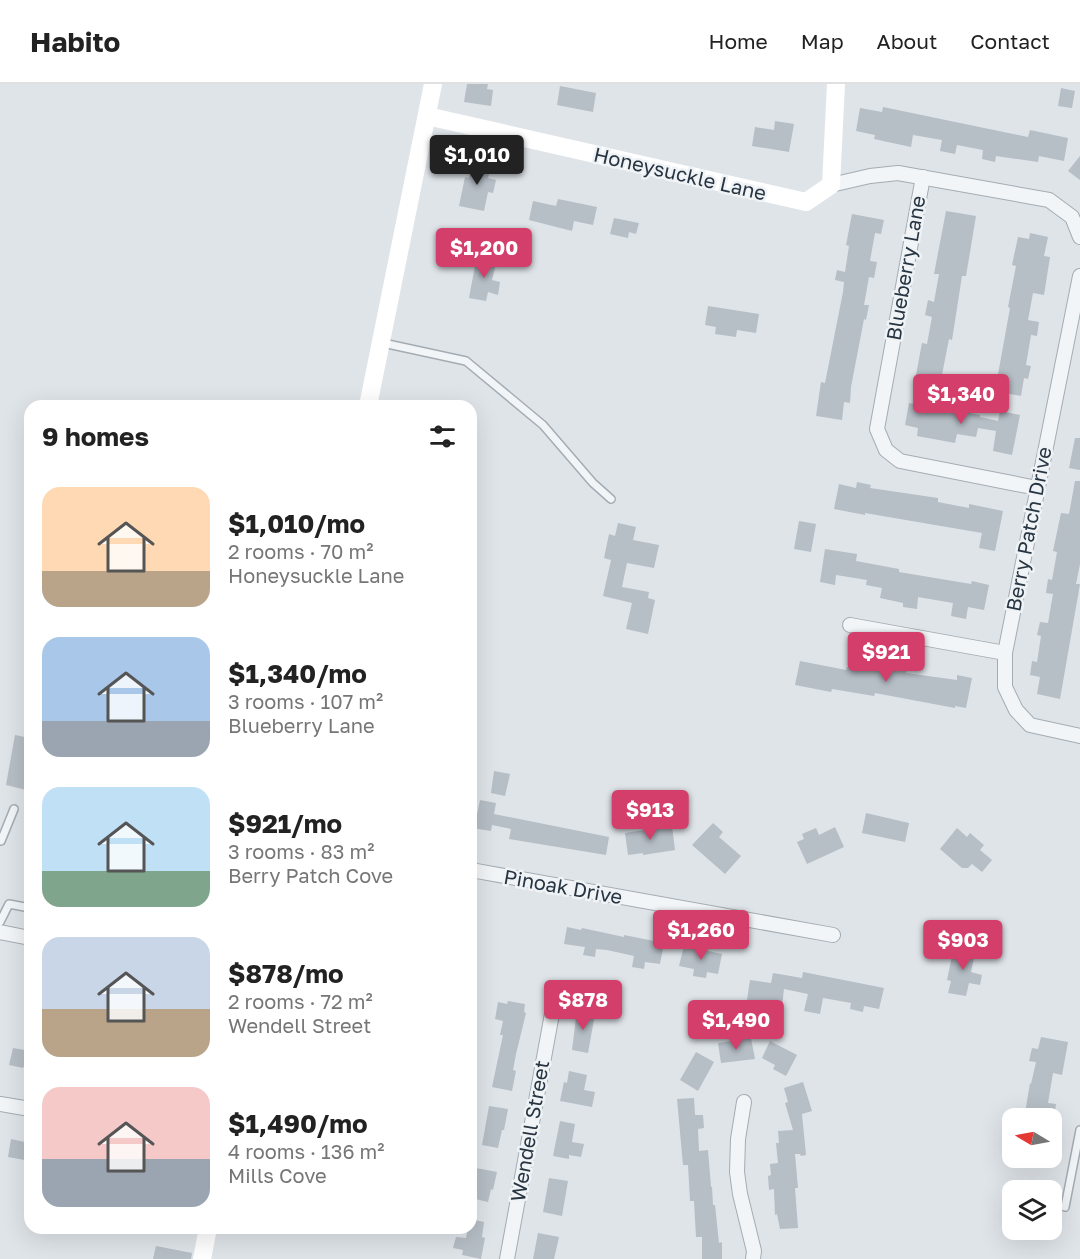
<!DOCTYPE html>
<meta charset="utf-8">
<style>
:root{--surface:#fff;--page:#f2f2f2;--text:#222;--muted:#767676;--line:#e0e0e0;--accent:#d43e6a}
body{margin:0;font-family:"Golos Text",sans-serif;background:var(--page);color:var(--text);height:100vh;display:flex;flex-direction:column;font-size:22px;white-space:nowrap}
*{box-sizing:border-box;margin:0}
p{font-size:20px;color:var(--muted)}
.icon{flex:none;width:33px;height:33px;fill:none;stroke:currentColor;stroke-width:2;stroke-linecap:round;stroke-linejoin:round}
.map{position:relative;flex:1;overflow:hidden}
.sheet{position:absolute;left:24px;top:316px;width:453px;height:834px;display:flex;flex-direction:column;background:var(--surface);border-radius:18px;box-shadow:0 6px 24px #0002}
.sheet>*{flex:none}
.needle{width:39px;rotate:280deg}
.fabs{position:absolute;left:1002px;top:1024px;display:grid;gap:12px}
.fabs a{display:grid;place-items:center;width:60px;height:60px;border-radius:12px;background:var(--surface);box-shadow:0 6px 24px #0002;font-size:30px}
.price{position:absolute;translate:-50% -51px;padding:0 14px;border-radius:6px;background:var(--accent);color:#fff;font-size:20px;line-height:39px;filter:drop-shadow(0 2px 3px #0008)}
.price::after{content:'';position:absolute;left:50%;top:36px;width:18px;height:14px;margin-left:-9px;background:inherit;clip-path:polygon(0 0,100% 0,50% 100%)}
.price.active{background:#222;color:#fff}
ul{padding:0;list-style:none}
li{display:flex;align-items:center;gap:18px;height:150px;padding:0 18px}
li span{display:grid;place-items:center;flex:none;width:168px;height:120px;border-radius:18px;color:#555}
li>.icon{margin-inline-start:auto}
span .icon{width:72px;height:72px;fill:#fffc;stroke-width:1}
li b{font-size:26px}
h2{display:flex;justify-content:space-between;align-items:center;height:72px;padding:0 18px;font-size:26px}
header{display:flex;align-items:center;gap:36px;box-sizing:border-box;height:84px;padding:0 30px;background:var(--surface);border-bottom:2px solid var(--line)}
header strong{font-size:28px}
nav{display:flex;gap:33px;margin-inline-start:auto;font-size:21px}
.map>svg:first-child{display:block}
</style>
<header>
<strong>Habito</strong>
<nav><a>Home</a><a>Map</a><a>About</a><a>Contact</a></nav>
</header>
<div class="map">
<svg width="1080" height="1175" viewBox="0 0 1080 1175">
<rect width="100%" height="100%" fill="#dfe4e9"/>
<g fill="#b6bec6">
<polygon points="467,0 488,0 487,5 493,6 491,22 464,18"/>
<polygon points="560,2 596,9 593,28 557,21"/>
<polygon points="1061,4 1075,7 1072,24 1058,22"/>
<polygon points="883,23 1028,53 1030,46 1068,54 1064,77 1039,72 1038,78 996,72 995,78 982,75 983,66 957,61 955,70 940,67 942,56 913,51 911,63 874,55 875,51 856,47 860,24 882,28"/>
<polygon points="775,37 794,40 789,68 752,62 755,43 774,46"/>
<polygon points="1080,72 1080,96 1068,87"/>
<polygon points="473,75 492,79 488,94 496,96 493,109 488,108 484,127 459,122 465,93 469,94"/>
<polygon points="558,115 597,123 593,141 574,137 572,147 529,136 533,117 556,122"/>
<polygon points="946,127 976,132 966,192 962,192 952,256 949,255 941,296 916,291 922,259 927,260 932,233 925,231 928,216 934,218 939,190 934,190"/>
<polygon points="852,130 884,136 881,150 875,149 870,177 877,178 874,194 869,193 864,221 869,221 866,236 864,235 851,303 850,319 844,318 842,336 816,332 821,298 825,299 843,208 844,198 835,196 837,186 845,188 849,162 846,161"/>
<polygon points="614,134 639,139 636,150 629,148 628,154 610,150"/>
<polygon points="1030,149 1048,153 1044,172 1050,173 1044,211 1033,209 1028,236 1039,238 1037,252 1031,251 1026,281 1031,282 1028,295 1024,294 1021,312 995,307 1010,224 1008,223 1016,182 1012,181 1018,153 1029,155"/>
<polygon points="477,171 497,176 492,196 500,198 498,211 488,208 486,217 469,214"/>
<polygon points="708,222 759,230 756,249 737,246 736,253 715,250 716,243 705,241"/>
<polygon points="921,315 938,318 938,323 980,331 980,333 998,337 1000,327 1020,331 1012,371 993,367 996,347 978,344 976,353 957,350 955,359 917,352 918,344 905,341 909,319 919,321"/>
<polygon points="1075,354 1080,354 1080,386 1069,384"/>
<polygon points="1075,397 1080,397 1080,480 1076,500 1080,500 1060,615 1037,610 1040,593 1030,591 1032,577 1037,578 1041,552 1037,551 1040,538 1048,539 1053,510 1046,509 1048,495 1052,496 1057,468 1053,467 1061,429 1069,430"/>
<polygon points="857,398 871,401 870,404 938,414 938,418 969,424 969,420 1003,427 995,467 979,464 982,449 865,429 865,431 834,425 839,400 856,404"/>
<polygon points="799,437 816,440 811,468 794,465"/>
<polygon points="618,439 636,443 633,456 659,461 654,484 627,479 622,503 649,508 648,514 655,516 648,550 626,545 632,519 603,512 611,476 604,474 609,450 615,452"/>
<polygon points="825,465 857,470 856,477 899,485 899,488 971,500 972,497 989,501 984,526 968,523 966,535 951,532 953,519 918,513 917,525 903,523 903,519 880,514 882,504 866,501 867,496 836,491 835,501 820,498"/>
<polygon points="800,577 846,586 847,583 864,586 865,578 892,583 893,579 908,581 906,589 957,596 957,591 972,594 966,624 955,622 955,624 875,609 874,612 832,605 831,608 795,601"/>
<polygon points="15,651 30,654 30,707 6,701"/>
<polygon points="494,687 510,690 505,712 491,709"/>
<polygon points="480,716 496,719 494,730 609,753 606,771 509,755 511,745 492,741 491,747 471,744 471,729 477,730"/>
<polygon points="866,729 909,739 905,758 862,749"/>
<polygon points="713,739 723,748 719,753 741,772 725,790 692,761"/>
<polygon points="672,742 675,766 643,771 643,769 628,771 625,749"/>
<polygon points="835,743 844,763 807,780 797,758 804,755 802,750 816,744 819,751"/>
<polygon points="957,744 967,753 970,749 984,761 980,766 992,776 982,788 972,780 968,784 962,784 940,765"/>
<polygon points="567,843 581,846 582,844 624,853 624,851 664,859 660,880 645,878 644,885 632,883 634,872 607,866 596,865 595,873 583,871 585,863 564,860"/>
<polygon points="957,861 976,865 971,888 982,891 980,901 969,899 966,912 948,909 951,897 947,896 952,872 955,872"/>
<polygon points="684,862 722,870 718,890 707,888 706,894 693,892 694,885 679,882"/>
<polygon points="803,888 884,904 879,925 864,922 863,928 850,925 851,919 823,914 820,930 804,927 808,910 784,905 782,922 747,916 750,896 771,899 773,889 802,894"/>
<polygon points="508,917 525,920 524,928 526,929 516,970 513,986 516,987 512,1007 492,1003 503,951 500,951 503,937 495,935 498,918 507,920"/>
<polygon points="577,926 595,930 588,969 572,966"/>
<polygon points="1041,953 1068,958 1062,991 1053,989 1048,1019 1056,1020 1054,1034 1025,1029 1030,999 1031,1000 1036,978 1029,977 1032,964 1038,965"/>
<polygon points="751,954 755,975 721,979 718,959"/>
<polygon points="770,957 797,971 786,992 773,985 775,981 762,974"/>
<polygon points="13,964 30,967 30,983 24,982 23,984 9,981"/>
<polygon points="696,968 714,978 698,1007 680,996"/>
<polygon points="569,987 587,991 584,1006 595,1008 592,1023 560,1017 564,998 567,999"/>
<polygon points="803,998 812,1027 802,1030 806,1071 801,1072 800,1070 795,1070 798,1104 795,1104 798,1144 780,1145 777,1130 775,1131 774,1105 769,1106 768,1092 771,1091 770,1080 778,1079 776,1059 779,1059 778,1047 793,1046 785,1019 788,1018 784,1004"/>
<polygon points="694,1014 695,1031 703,1031 704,1044 698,1045 699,1067 708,1066 711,1103 712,1103 713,1121 715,1121 719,1159 722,1158 722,1175 702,1175 702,1153 696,1153 694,1117 690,1117 688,1081 683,1081 677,1015"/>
<polygon points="489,1022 508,1025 504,1046 502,1046 498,1064 482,1061"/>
<polygon points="560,1037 575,1040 572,1058 584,1060 581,1073 569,1071 569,1075 553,1072"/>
<polygon points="11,1055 30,1059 30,1077 8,1073"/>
<polygon points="476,1084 497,1088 493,1106 491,1105 488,1118 471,1114 471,1095 474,1096"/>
<polygon points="549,1094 568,1097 562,1132 543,1128"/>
<polygon points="471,1135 484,1138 482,1153 485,1154 481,1175 462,1171 463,1166 453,1164 456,1153 466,1154 468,1144 471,1144"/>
<polygon points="538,1149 559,1153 554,1175 533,1175"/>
<polygon points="156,1162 192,1169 191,1175 153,1175"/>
</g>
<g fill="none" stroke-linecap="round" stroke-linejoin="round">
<defs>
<g id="lane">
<polyline points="383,259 466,277 543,341 593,399 611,415"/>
<polyline points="1,757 14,725"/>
<polyline points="0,838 9,820 30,824"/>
<polyline points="1065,1123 1080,1046"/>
</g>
<g id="street">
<polyline points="923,93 877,345 886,366 900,377 1037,404"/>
<polyline points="831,101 870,92 898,89 1049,116 1072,133 1080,153"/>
<polyline points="1080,192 1005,569 1005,603 1016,626 1030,641 1080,652"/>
<polyline points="850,541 1005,569"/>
<polyline points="471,786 833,851"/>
<polyline points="0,848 30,854"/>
<polyline points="744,1018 738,1055 737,1088 740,1110 754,1167 753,1175"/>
<polyline points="0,1020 30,1025"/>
<polyline points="507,1175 554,919"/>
</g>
</defs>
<use href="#lane" stroke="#a4acb3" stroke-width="10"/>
<use href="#street" stroke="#a4acb3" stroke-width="16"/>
<use href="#lane" stroke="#f2f5f7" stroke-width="7"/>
<use href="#street" stroke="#f2f5f7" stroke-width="14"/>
<g stroke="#fff" stroke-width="18">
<polyline points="427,32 806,118 831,101 836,0"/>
<polyline points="368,322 433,0"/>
<polyline points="202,1175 208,1144"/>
</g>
</g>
<g text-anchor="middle" stroke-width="5" stroke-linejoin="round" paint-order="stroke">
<g font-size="20" fill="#273441" stroke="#eff3f6">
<text transform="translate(680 90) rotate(13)" y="7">Honeysuckle Lane</text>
<text transform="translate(906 184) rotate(-80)" y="7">Blueberry Lane</text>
<text transform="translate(1029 445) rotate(-79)" y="7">Berry Patch Drive</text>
<text transform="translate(563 803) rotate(10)" y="7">Pinoak Drive</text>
<text transform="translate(530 1047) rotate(-80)" y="7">Wendell Street</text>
</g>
</g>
</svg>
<div class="fabs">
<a><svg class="needle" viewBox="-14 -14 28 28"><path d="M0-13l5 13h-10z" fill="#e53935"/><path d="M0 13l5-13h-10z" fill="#767676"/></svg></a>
<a><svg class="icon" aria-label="layers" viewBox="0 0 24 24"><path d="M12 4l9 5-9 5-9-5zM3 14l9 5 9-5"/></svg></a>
</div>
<b class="price active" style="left:477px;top:102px">$1,010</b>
<b class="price" style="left:484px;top:195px">$1,200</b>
<b class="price" style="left:961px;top:341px">$1,340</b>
<b class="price" style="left:886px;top:599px">$921</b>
<b class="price" style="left:650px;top:757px">$913</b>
<b class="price" style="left:701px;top:877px">$1,260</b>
<b class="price" style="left:963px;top:887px">$903</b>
<b class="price" style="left:583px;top:947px">$878</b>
<b class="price" style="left:736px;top:967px">$1,490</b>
<section class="sheet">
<h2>9 homes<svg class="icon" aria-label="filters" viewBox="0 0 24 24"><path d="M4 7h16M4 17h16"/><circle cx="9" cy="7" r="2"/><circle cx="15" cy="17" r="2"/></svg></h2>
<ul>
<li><span style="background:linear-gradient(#ffd9b3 70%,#b9a48a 0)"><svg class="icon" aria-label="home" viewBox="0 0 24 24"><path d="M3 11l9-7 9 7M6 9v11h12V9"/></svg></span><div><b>$1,010/mo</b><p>2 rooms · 70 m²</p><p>Honeysuckle Lane</p></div></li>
<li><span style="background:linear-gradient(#a9c7e8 70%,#9aa5b1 0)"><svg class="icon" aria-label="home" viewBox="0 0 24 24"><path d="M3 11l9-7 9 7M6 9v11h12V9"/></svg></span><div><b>$1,340/mo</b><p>3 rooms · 107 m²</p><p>Blueberry Lane</p></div></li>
<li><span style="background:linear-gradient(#bfe0f5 70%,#7fa58c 0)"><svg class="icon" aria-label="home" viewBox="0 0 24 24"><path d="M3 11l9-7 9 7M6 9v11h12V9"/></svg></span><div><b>$921/mo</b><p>3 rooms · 83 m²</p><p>Berry Patch Cove</p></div></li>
<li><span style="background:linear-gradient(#c9d6e8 60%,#b9a48a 0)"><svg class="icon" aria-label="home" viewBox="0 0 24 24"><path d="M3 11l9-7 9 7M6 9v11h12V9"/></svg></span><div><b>$878/mo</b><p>2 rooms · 72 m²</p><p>Wendell Street</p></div></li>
<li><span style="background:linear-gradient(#f6c9c9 60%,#9aa5b1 0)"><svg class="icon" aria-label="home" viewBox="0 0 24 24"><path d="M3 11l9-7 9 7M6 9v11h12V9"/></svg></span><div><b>$1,490/mo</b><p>4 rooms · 136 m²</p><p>Mills Cove</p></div></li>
</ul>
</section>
</div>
